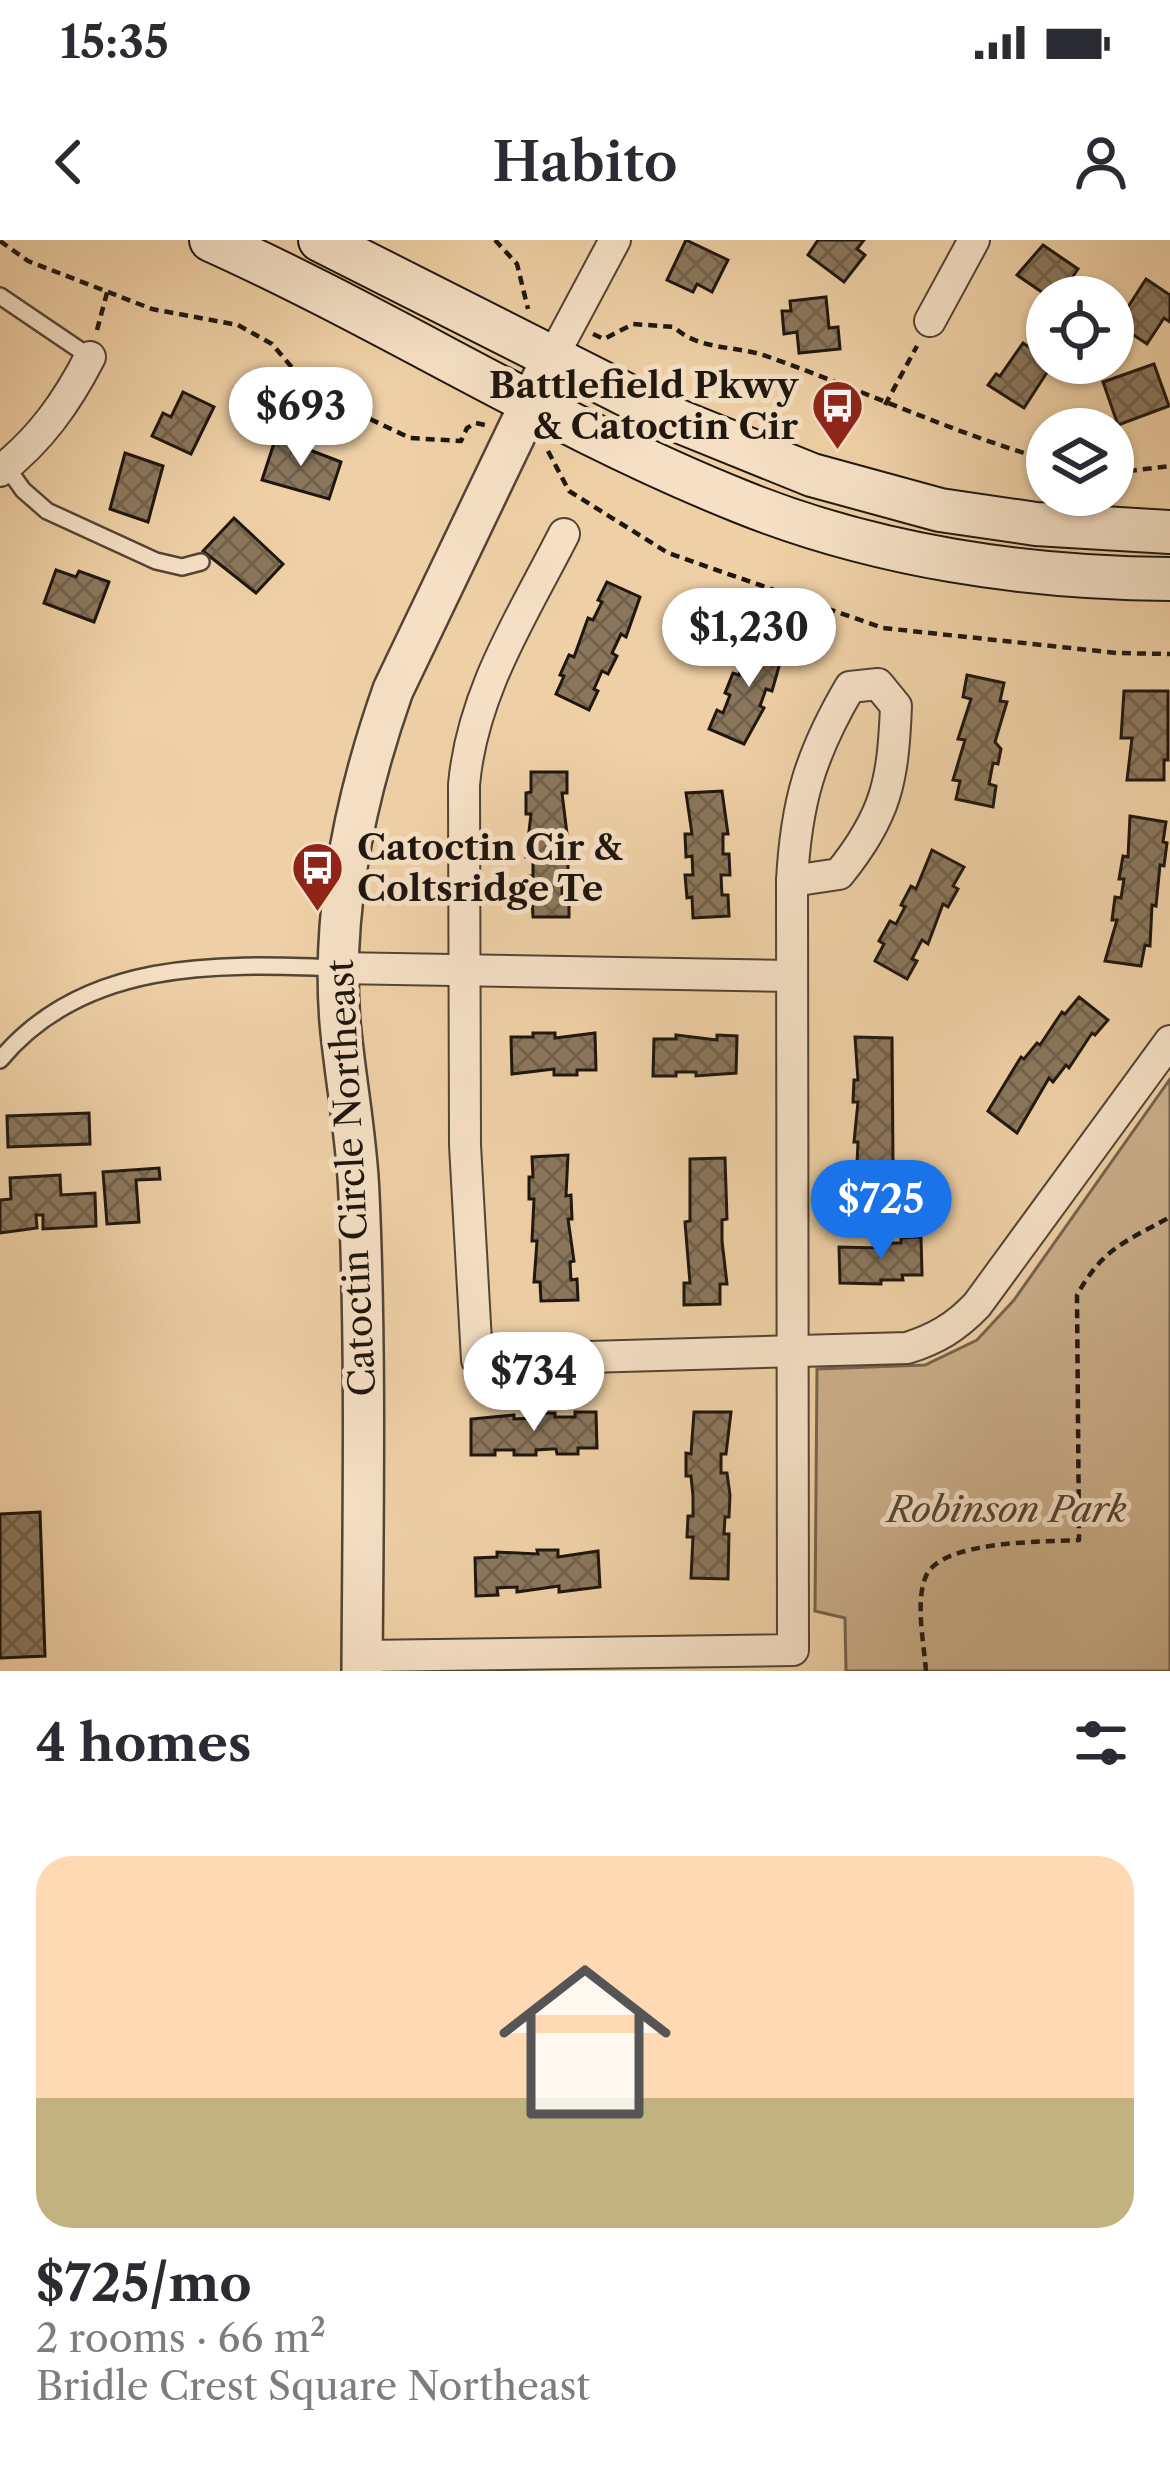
<!DOCTYPE html>
<meta charset="utf-8">
<style>
:root{--surface:#fff;--page:#f7f7f7;--text:#2b2b33;--muted:#7c7c81;--line:#e1e1e2;--accent:#1a73e8}
body{margin:0;font-family:"Libre Caslon Text",serif;background:var(--page);color:var(--text);height:100vh;display:flex;flex-direction:column;font-size:45px;white-space:nowrap}
*{box-sizing:border-box;margin:0}
p{font-size:39px;color:var(--muted)}
.icon{flex:none;width:66px;height:66px;fill:none;stroke:currentColor;stroke-width:2;stroke-linecap:round;stroke-linejoin:round}
.map{position:relative;height:1431px;overflow:hidden}
.details{display:flex;flex-direction:column;background:var(--surface);flex:1}
.details>*{flex:none}
.buttons{position:absolute;left:1026px;top:36px;display:grid;gap:24px}
.buttons a{display:grid;place-items:center;width:108px;height:108px;border-radius:50%;background:var(--surface);box-shadow:0 3px 9px #0004;font-size:60px}
.price{position:absolute;translate:-50% -102px;padding:0 27px;border-radius:42px;background:#fff;color:#222;font-size:39px;line-height:78px;filter:drop-shadow(0 3px 6px #0008)}
.price::after{content:'';position:absolute;left:50%;top:72px;width:36px;height:27px;margin-left:-18px;background:inherit;clip-path:polygon(0 0,100% 0,50% 100%)}
.price.current{background:var(--accent);color:#fff}
ul{padding:0;list-style:none}
li{display:grid;align-content:center;gap:24px;height:636px;padding:0 36px}
li+li{border-top:3px solid var(--line)}
li span{display:grid;place-items:center;height:372px;border-radius:36px;color:#555}
li>.icon{margin-inline-start:auto}
span .icon{width:216px;height:216px;fill:#fffc;stroke-width:1}
li b{font-size:51px}
h2{display:flex;justify-content:space-between;align-items:center;height:144px;padding:0 36px;font-size:51px}
.status{display:flex;justify-content:space-between;align-items:center;height:84px;padding:0 60px;background:var(--surface);direction:ltr}
.status svg{height:33px;fill:currentColor}
header{display:flex;justify-content:space-between;align-items:center;height:156px;padding:0 36px;background:var(--surface);font-size:54px;font-weight:600}
.map>svg:first-child{display:block}
</style>
<div class="status"><b>15:35</b><svg viewBox="0 0 49 12"><path d="M0 12V9h3v3zM5 12V6h3v6zM10 12V3h3v9zM15 12V0h3v12zM26 1h20v11H26zM47 4h2v5h-2z"/></svg></div>
<header><svg class="icon" aria-label="back" viewBox="0 0 24 24"><path d="M15 5l-7 7 7 7"/></svg>Habito<svg class="icon" aria-label="person" viewBox="0 0 24 24"><circle cx="12" cy="8" r="4"/><path d="M4 21q1-7 8-7t8 7"/></svg></header>
<div class="map">
<svg width="1170" height="1431" viewBox="0 0 1170 1431">
<defs>
<pattern id="building-cross-hatch" width="8" height="8" patternUnits="userSpaceOnUse" patternTransform="scale(3)"><rect width="8" height="8" fill="#8b775d"/><path d="M0 0l8 8M0 8l8-8" fill="none" stroke="#71614b"/></pattern>
</defs>
<rect width="100%" height="100%" fill="#efd0a6"/>
<filter id="stains"><feTurbulence type="fractalNoise" baseFrequency=".00167" numOctaves="4"/><feColorMatrix values="0 0 0 0 .2 0 0 0 0 .09 0 0 0 0 .02 0 0 0 .5 -.17"/></filter>
<radialGradient id="worn" r=".72"><stop offset=".6" stop-color="#630" stop-opacity="0"/><stop offset="1" stop-color="#630" stop-opacity=".3"/></radialGradient>
<polygon fill="#ccb08c" stroke="#76634d" stroke-width="3" points="1170,839 1170,1431 846,1431 845,1378 815,1371 817,1129 925,1125 977,1100 1014,1060"/>
<g fill="url(#building-cross-hatch)" stroke="#1f160e" stroke-width="3">
<polygon points="686,0 728,20 712,52 697,44 693,52 667,40"/>
<polygon points="818,0 864,0 857,9 865,15 844,42 808,15"/>
<polygon points="1043,5 1078,29 1065,48 1073,57 1049,57 1017,35"/>
<polygon points="1146,39 1170,55 1170,82 1164,78 1147,104 1117,84"/>
<polygon points="826,57 829,88 838,87 840,109 799,113 797,92 784,94 782,71 791,71 790,61"/>
<polygon points="1023,103 1047,119 1047,123 1053,123 1024,168 988,145 996,134 1000,136"/>
<polygon points="1154,124 1169,166 1118,185 1103,142"/>
<polygon points="183,152 214,167 191,214 152,196 163,173 171,177"/>
<polygon points="276,197 341,222 329,259 262,240"/>
<polygon points="125,213 163,226 148,282 110,269"/>
<polygon points="234,278 283,324 256,353 203,311"/>
<polygon points="56,330 76,337 79,331 109,342 94,382 44,363"/>
<polygon points="607,342 640,357 626,397 621,394 612,413 617,416 608,434 602,431 594,449 598,451 589,470 556,454 564,436 560,435 569,415 574,417 588,378 593,380 602,362 598,360"/>
<polygon points="750,395 784,409 772,451 766,449 760,466 764,468 744,504 709,489 717,470 723,473 730,455 725,453 733,433 739,435"/>
<polygon points="967,435 1004,443 1000,461 1007,462 995,502 1001,509 998,524 993,523 989,544 996,546 993,567 956,559 960,541 953,540 965,500 958,499 971,459 963,457"/>
<polygon points="1124,451 1168,451 1168,520 1164,520 1164,540 1127,540 1132,498 1121,498"/>
<polygon points="531,532 567,532 567,553 562,553 567,594 562,594 562,614 568,614 568,636 562,636 562,655 569,655 569,677 533,677 532,659 527,659 527,636 533,636 533,617 526,617 531,574 526,574 526,553 531,552"/>
<polygon points="722,551 728,594 723,594 723,614 729,614 730,635 721,635 722,655 728,655 729,676 693,678 692,657 687,658 685,635 693,635 692,616 686,617 685,594 692,594 686,553"/>
<polygon points="1130,576 1166,582 1163,602 1167,603 1164,626 1160,625 1156,666 1152,665 1150,706 1145,705 1141,726 1105,721 1117,680 1112,680 1115,657 1121,658 1124,639 1119,639 1123,616 1128,617"/>
<polygon points="932,610 964,627 953,646 958,649 948,667 943,664 928,704 922,700 912,719 917,721 907,739 875,721 884,704 879,701 890,681 896,684 905,667 901,665 911,646 916,649"/>
<polygon points="1079,757 1108,780 1095,795 1092,793 1069,828 1066,825 1053,842 1049,838 1017,893 988,871 1021,817 1024,819 1037,803 1040,805 1062,772 1065,774"/>
<polygon points="533,793 555,793 555,798 595,793 596,830 577,830 577,835 554,835 554,829 512,834 511,797 533,797"/>
<polygon points="676,795 717,800 717,795 737,796 736,833 696,836 696,832 676,832 676,836 653,836 654,799 676,799"/>
<polygon points="855,797 892,798 893,923 857,923 858,902 854,902 858,862 853,862 854,840 858,840"/>
<polygon points="89,873 90,904 8,907 7,876"/>
<polygon points="568,915 566,956 571,955 572,979 568,979 574,1021 570,1022 571,1040 577,1039 578,1060 541,1061 540,1042 534,1042 537,1001 532,1001 534,959 529,959 529,937 533,937 532,917"/>
<polygon points="725,918 727,979 722,980 722,1001 727,1044 720,1044 720,1064 684,1065 684,1043 690,1043 685,982 690,981 690,919"/>
<polygon points="159,928 160,939 136,940 139,982 107,984 103,932"/>
<polygon points="60,935 61,955 95,953 96,986 43,989 43,975 36,975 37,988 0,993 0,960 11,959 10,938"/>
<polygon points="921,997 922,1035 902,1035 903,1040 881,1040 881,1044 840,1043 839,1007 881,1008 881,1003 901,1003 901,998"/>
<polygon points="575,1172 596,1172 597,1208 578,1208 578,1214 557,1214 556,1209 552,1209 536,1210 536,1215 514,1215 514,1210 495,1210 495,1215 471,1215 471,1179 514,1175 514,1179 534,1178 534,1173 555,1173 555,1177 575,1177"/>
<polygon points="694,1172 731,1172 726,1214 721,1214 721,1233 727,1233 730,1255 729,1277 725,1277 724,1294 729,1294 728,1339 691,1338 693,1297 687,1297 688,1276 693,1276 693,1256 691,1236 686,1236 686,1213 691,1214"/>
<polygon points="40,1272 45,1416 0,1418 0,1274"/>
<polygon points="537,1310 558,1310 558,1317 598,1311 600,1347 559,1352 559,1346 517,1352 517,1347 497,1348 498,1355 476,1356 475,1318 497,1317 497,1312 538,1314"/>
</g>
<g fill="none" stroke-linecap="round" stroke-linejoin="round">
<defs>
<g id="service">
<polyline points="0,56 90,117"/>
<polyline points="6,226 23,250 47,271 156,321 182,327 201,322"/>
<path d="M0,820C83,720 215,723 335,728"/>
</g>
<g id="minor">
<polyline points="930,81 974,0"/>
<polyline points="552,118 615,0"/>
<path d="M0,231C40,200 67,162 90,117"/>
<path d="M564,294C523,375 472,452 464,545L465,905L477,1120L907,1108C936,1099 956,1087 977,1065L1170,801"/>
<path d="M878,444L896,466C893,540 887,575 839,634L792,641C796,563 810,515 850,447Z"/>
<polyline points="338,728 791,736"/>
<polyline points="362,1416 793,1410 792,641"/>
</g>
<path id="tertiary" d="M362,1431C363,1272 366,1113 359,955C357,897 345,839 340,782C331,669 356,555 393,450L552,118"/>
<g id="secondary">
<path d="M211,0C391,81 558,189 742,262C876,316 1026,338 1170,339"/>
<polyline points="320,0 676,180 812,235 940,270 1036,284 1170,292"/>
</g>
</defs>
<use href="#service" stroke="#534434" stroke-width="20"/>
<use href="#minor" stroke="#534434" stroke-width="34"/>
<use href="#tertiary" stroke="#534434" stroke-width="44"/>
<use href="#secondary" stroke="#1f160e" stroke-width="46"/>
<g stroke="#1f160e" stroke-width="4.5" stroke-dasharray="9 6" stroke-linecap="butt">
<polyline points="495,0 517,24 528,69"/>
<polyline points="0,1 28,21 152,69 238,85 272,104 313,152 410,198 461,201 467,188 476,183 485,185"/>
<polyline points="97,90 108,49"/>
<path d="M593,94L604,99L633,84L674,87C699,111 737,105 769,117C862,150 951,192 1047,220"/>
<polyline points="885,165 917,106"/>
<polyline points="548,211 569,251 668,313 883,388 1117,413 1170,414"/>
<polyline points="1113,233 1170,226"/>
<path d="M926,1431C924,1404 915,1361 926,1336C942,1300 1044,1302 1079,1300L1077,1055C1103,1008 1125,1002 1170,977"/>
</g>
<use href="#service" stroke="#f5e0c5" stroke-width="15"/>
<use href="#minor" stroke="#f5e0c5" stroke-width="30"/>
<use href="#tertiary" stroke="#f5e0c5" stroke-width="39"/>
<use href="#secondary" stroke="#f5e0c5" stroke-width="42"/>
</g>
<defs>
<symbol id="bus-pin" viewBox="-11 -11 22 30"><path d="M0 17L-7.5 6A9.5 9.5 0 1 1 7.5 6Z" fill="#8f2418" stroke="#f5e0c5"/><path d="M-5-6H5V4H4V6H2V4H-2V6H-4V4H-5ZM-3.5-4V0h7V-4ZM-3.5 1.2v1.5H-2V1.2ZM2 1.2v1.5H3.5V1.2Z" fill="#fff"/></symbol>
</defs>
<g fill-rule="evenodd">
<use href="#bus-pin" x="808" y="136" width="59" height="81"/>
<use href="#bus-pin" x="288" y="598" width="59" height="81"/>
</g>
<g text-anchor="middle" stroke-width="10" stroke-linejoin="round" paint-order="stroke">
<g font-size="36" font-weight="bold" fill="#1f160e" stroke="#f5e0c5" text-anchor="end">
<text x="798" y="158">Battlefield Pkwy<tspan x="798" dy="41">&amp; Catoctin Cir</tspan></text>
<text x="357" y="620" text-anchor="start">Catoctin Cir &amp;<tspan x="357" dy="41">Coltsridge Te</tspan></text>
</g>
<g font-size="36" fill="#1f160e" stroke="#f5e0c5">
<text transform="translate(351 938) rotate(-93)" y="13">Catoctin Circle Northeast</text>
</g>
<g font-size="36" font-style="italic" fill="#534434" stroke="#f5e0c5">
<text x="1007" y="1282">Robinson Park</text>
</g>
</g>
<rect width="100%" height="100%" filter="url(#stains)"/>
<rect width="100%" height="100%" fill="url(#worn)"/>
</svg>
<div class="buttons">
<a><svg class="icon" aria-label="locate" viewBox="0 0 24 24"><circle cx="12" cy="12" r="6"/><path d="M12 2v4M12 18v4M2 12h4M18 12h4"/></svg></a>
<a><svg class="icon" aria-label="layers" viewBox="0 0 24 24"><path d="M12 4l9 5-9 5-9-5zM3 14l9 5 9-5"/></svg></a>
</div>
<b class="price" style="left:301px;top:229px">$693</b>
<b class="price" style="left:749px;top:450px">$1,230</b>
<b class="price current" style="left:881px;top:1022px">$725</b>
<b class="price" style="left:534px;top:1194px">$734</b>
</div>
<section class="details">
<h2>4 homes<svg class="icon" aria-label="filters" viewBox="0 0 24 24"><path d="M4 7h16M4 17h16"/><circle cx="9" cy="7" r="2"/><circle cx="15" cy="17" r="2"/></svg></h2>
<ul>
<li><span style="background:linear-gradient(#ffd9b3 65%,#c2b280 0)"><svg class="icon" aria-label="home" viewBox="0 0 24 24"><path d="M3 11l9-7 9 7M6 9v11h12V9"/></svg></span><div><b>$725/mo</b><p>2 rooms · 66 m²</p><p>Bridle Crest Square Northeast</p></div></li>
</ul>
</section>
